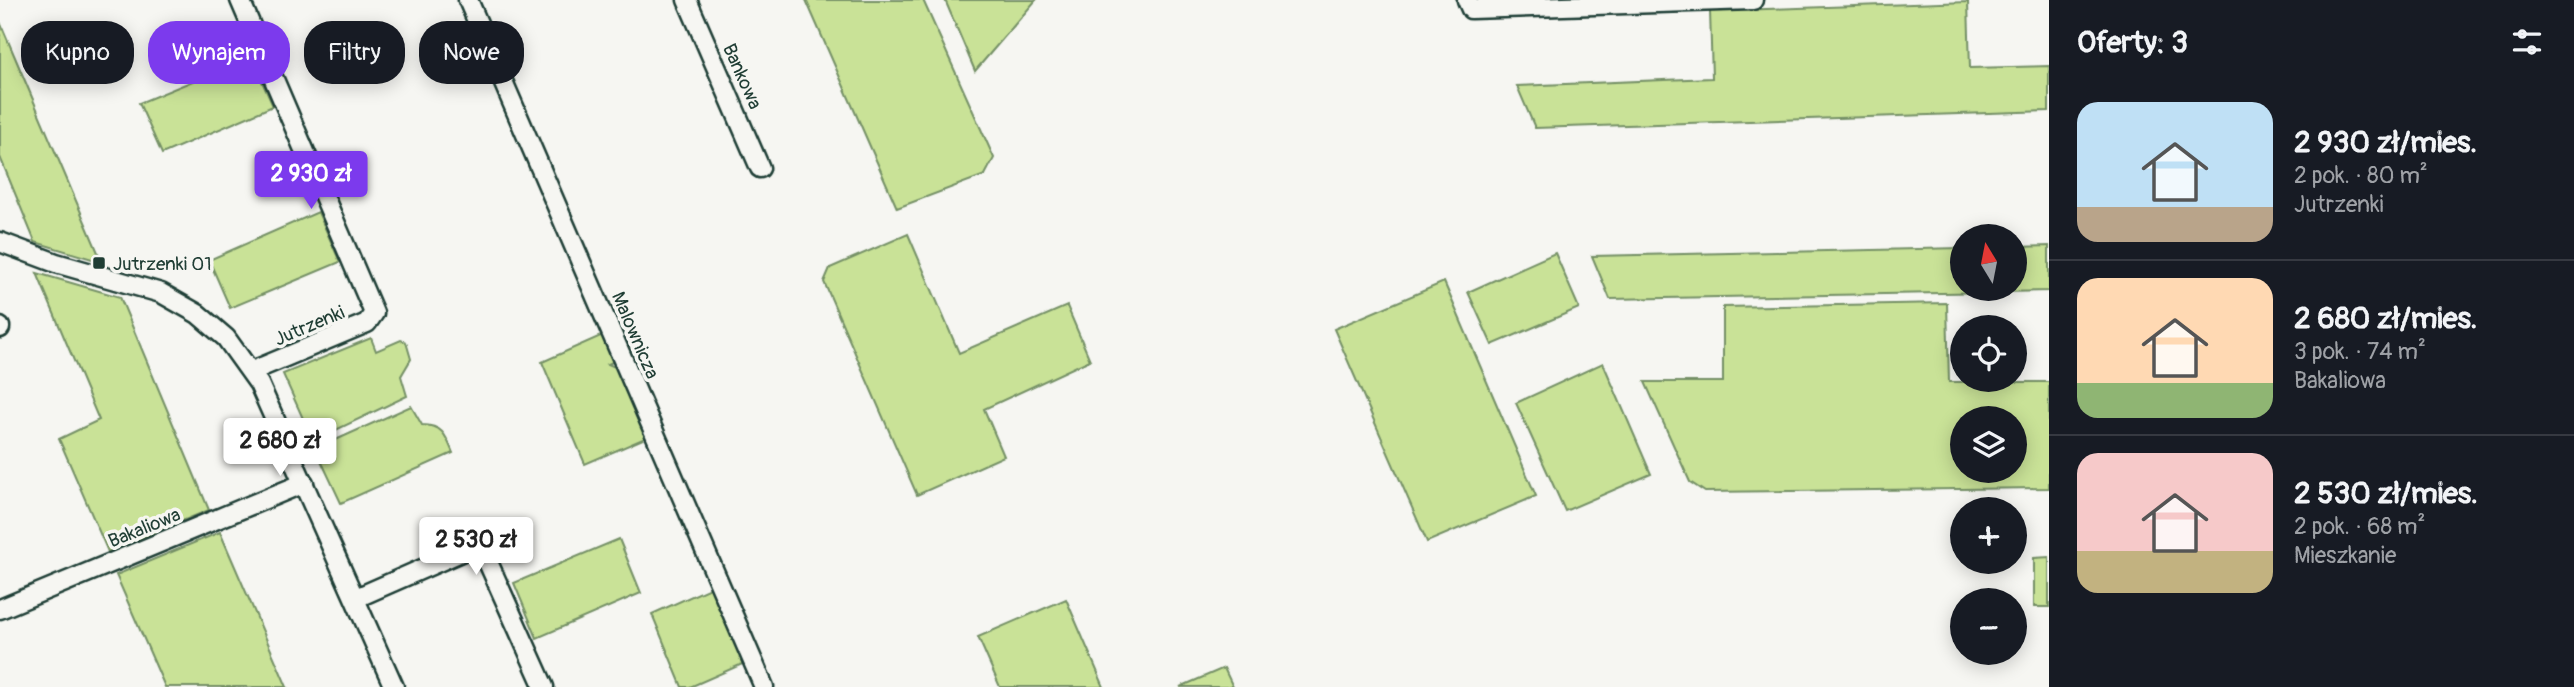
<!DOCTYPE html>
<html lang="pl">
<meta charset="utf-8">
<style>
:root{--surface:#171b24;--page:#242831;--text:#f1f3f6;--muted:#9ea1a6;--line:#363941;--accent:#7c3aed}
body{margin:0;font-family:Pangolin,sans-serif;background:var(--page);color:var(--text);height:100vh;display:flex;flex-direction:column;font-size:26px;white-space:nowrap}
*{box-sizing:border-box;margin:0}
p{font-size:23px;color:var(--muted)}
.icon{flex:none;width:38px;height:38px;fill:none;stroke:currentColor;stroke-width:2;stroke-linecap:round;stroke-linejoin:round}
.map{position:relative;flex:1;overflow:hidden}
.sheet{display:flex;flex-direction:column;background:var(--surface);width:525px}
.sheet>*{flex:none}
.top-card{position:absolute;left:21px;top:21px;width:665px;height:63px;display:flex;gap:14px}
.needle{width:46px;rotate:350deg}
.controls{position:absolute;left:1950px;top:224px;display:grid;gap:14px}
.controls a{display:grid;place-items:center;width:77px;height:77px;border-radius:50%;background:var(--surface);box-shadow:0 4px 18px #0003;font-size:35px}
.price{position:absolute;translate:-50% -60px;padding:0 16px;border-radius:7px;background:#fff;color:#222;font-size:23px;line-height:46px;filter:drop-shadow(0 2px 4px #0008)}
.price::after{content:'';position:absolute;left:50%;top:42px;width:21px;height:16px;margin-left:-10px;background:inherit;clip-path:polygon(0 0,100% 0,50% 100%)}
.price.on{background:var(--accent);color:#fff}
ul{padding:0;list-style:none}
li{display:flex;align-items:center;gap:21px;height:175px;padding:0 28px}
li+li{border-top:2px solid var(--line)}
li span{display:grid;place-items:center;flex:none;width:196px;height:140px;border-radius:21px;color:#555}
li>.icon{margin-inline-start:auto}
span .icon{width:84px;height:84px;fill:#fffc;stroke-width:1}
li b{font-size:30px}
h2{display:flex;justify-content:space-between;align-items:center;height:84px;padding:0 28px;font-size:30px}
.pill{padding:0 24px;border-radius:28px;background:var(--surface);box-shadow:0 4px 18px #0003;font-size:24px;line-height:63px}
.pill.on{background:var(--accent);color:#fff}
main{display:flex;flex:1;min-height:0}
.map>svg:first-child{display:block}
</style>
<main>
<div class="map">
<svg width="2049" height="687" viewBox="0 0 2049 687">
<rect width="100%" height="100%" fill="#f6f6f2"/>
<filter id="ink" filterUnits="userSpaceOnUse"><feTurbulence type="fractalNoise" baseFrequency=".0143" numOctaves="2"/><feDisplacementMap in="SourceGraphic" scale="14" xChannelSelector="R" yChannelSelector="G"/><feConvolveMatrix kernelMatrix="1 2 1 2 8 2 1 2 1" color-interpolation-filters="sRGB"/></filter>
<g filter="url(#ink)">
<g fill="#c9e297" stroke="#749066" stroke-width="2" fill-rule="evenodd">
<polygon points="806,0 923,0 994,158 985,175 897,208"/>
<polygon points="945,0 1036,0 975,71"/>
<polygon points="1968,2 1970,68 2049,66 2049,111 1535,128 1517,86 1712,78 1710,11"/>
<polygon points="0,22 102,262 35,242 0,157"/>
<polygon points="251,57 273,106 162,154 139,103"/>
<polygon points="318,212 340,262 230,308 209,260"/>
<polygon points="908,234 959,353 1067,306 1090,360 984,409 1004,456 917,495 824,282 830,268"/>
<polygon points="2049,246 2049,291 1610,299 1592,256 1962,248 1962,289 2014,289 2014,247"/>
<polygon points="1555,253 1579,308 1492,345 1468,292"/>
<polygon points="37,273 120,297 209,510 108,552 59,439 99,420"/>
<polygon points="1444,282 1536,496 1427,542 1334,329"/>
<path d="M1947,303L1949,382H2049V488L1705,492L1690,482L1645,382H1723V307ZM1962,418H2014V471H1962Z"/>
<polygon points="605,334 617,360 608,364 622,370 650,436 585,464 542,362"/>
<polygon points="371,338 376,351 401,340 406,342 411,359 401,376 407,396 313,441 283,374"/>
<polygon points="1603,363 1651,474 1565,511 1516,403"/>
<path d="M411,406L422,425C443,425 446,436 453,453L341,503L318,454L328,450L329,443Z"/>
<polygon points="220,532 287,687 165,687 116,575"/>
<polygon points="619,539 641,593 537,638 514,583"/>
<polygon points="2049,557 2049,607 2034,607 2034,558"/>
<polygon points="714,586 747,662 690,687 682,687 652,614"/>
<polygon points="1066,599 1104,687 1000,687 978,637"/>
<polygon points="1224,668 1233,687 1180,687"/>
</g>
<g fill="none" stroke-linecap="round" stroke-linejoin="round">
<defs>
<g id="minor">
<polyline points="240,0 374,313 367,323 252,371"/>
<polyline points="468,0 764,687"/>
<polyline points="687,0 760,168"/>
<polyline points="1467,0 1471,9 1753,0"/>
<polyline points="0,242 56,263 161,293 198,314 226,338 259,384 394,687"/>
<polyline points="0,327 0,328"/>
<polyline points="356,598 470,548 483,551 544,687"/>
<polyline points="0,609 304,483"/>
</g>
</defs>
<use href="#minor" stroke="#1f3d34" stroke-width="23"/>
<use href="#minor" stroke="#f6f6f2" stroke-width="18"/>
</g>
</g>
<rect fill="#1f3d34" stroke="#f6f6f2" stroke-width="2.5" x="92" y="256" width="14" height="14" rx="3.5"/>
<g text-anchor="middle" stroke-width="7" stroke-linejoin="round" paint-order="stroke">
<g font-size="19" fill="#1f3d34" stroke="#f6f6f2">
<text transform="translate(743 76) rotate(66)" y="7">Bankowa</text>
<text transform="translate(309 325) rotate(-23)" y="7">Jutrzenki</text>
<text transform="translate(636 335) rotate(67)" y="7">Malownicza</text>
<text transform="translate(144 527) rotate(-22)" y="7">Bakaliowa</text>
</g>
<g font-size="19" fill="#1f3d34" stroke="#f6f6f2" text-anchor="start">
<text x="113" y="270">Jutrzenki 01</text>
</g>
</g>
</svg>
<div class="controls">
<a><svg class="needle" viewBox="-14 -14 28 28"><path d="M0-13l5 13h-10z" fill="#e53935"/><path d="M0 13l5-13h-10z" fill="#9ea1a6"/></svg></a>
<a><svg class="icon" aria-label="locate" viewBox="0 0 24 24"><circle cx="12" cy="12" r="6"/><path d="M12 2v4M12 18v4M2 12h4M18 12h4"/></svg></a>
<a><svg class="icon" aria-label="layers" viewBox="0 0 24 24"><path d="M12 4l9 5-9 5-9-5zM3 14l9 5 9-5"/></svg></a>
<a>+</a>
<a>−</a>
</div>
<b class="price on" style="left:311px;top:211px">2 930 zł</b>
<b class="price" style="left:280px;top:478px">2 680 zł</b>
<b class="price" style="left:476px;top:577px">2 530 zł</b>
<div class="top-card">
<a class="pill">Kupno</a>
<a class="pill on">Wynajem</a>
<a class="pill">Filtry</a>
<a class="pill">Nowe</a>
</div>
</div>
<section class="sheet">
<h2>Oferty: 3<svg class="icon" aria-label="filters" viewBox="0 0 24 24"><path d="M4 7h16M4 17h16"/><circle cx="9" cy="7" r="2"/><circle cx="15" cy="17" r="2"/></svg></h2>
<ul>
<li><span style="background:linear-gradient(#bfe0f5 75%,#b9a48a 0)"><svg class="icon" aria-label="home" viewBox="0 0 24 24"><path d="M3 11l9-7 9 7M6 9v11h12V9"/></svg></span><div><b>2 930 zł/mies.</b><p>2 pok. · 80 m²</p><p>Jutrzenki</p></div></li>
<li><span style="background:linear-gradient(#ffd9b3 75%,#8fb573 0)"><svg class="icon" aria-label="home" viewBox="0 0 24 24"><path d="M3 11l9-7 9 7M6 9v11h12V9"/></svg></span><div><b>2 680 zł/mies.</b><p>3 pok. · 74 m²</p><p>Bakaliowa</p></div></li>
<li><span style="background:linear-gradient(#f6c9c9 70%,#c2b280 0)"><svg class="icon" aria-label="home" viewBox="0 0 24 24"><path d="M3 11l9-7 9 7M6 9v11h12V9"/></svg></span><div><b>2 530 zł/mies.</b><p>2 pok. · 68 m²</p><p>Mieszkanie</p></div></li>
</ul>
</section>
</main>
